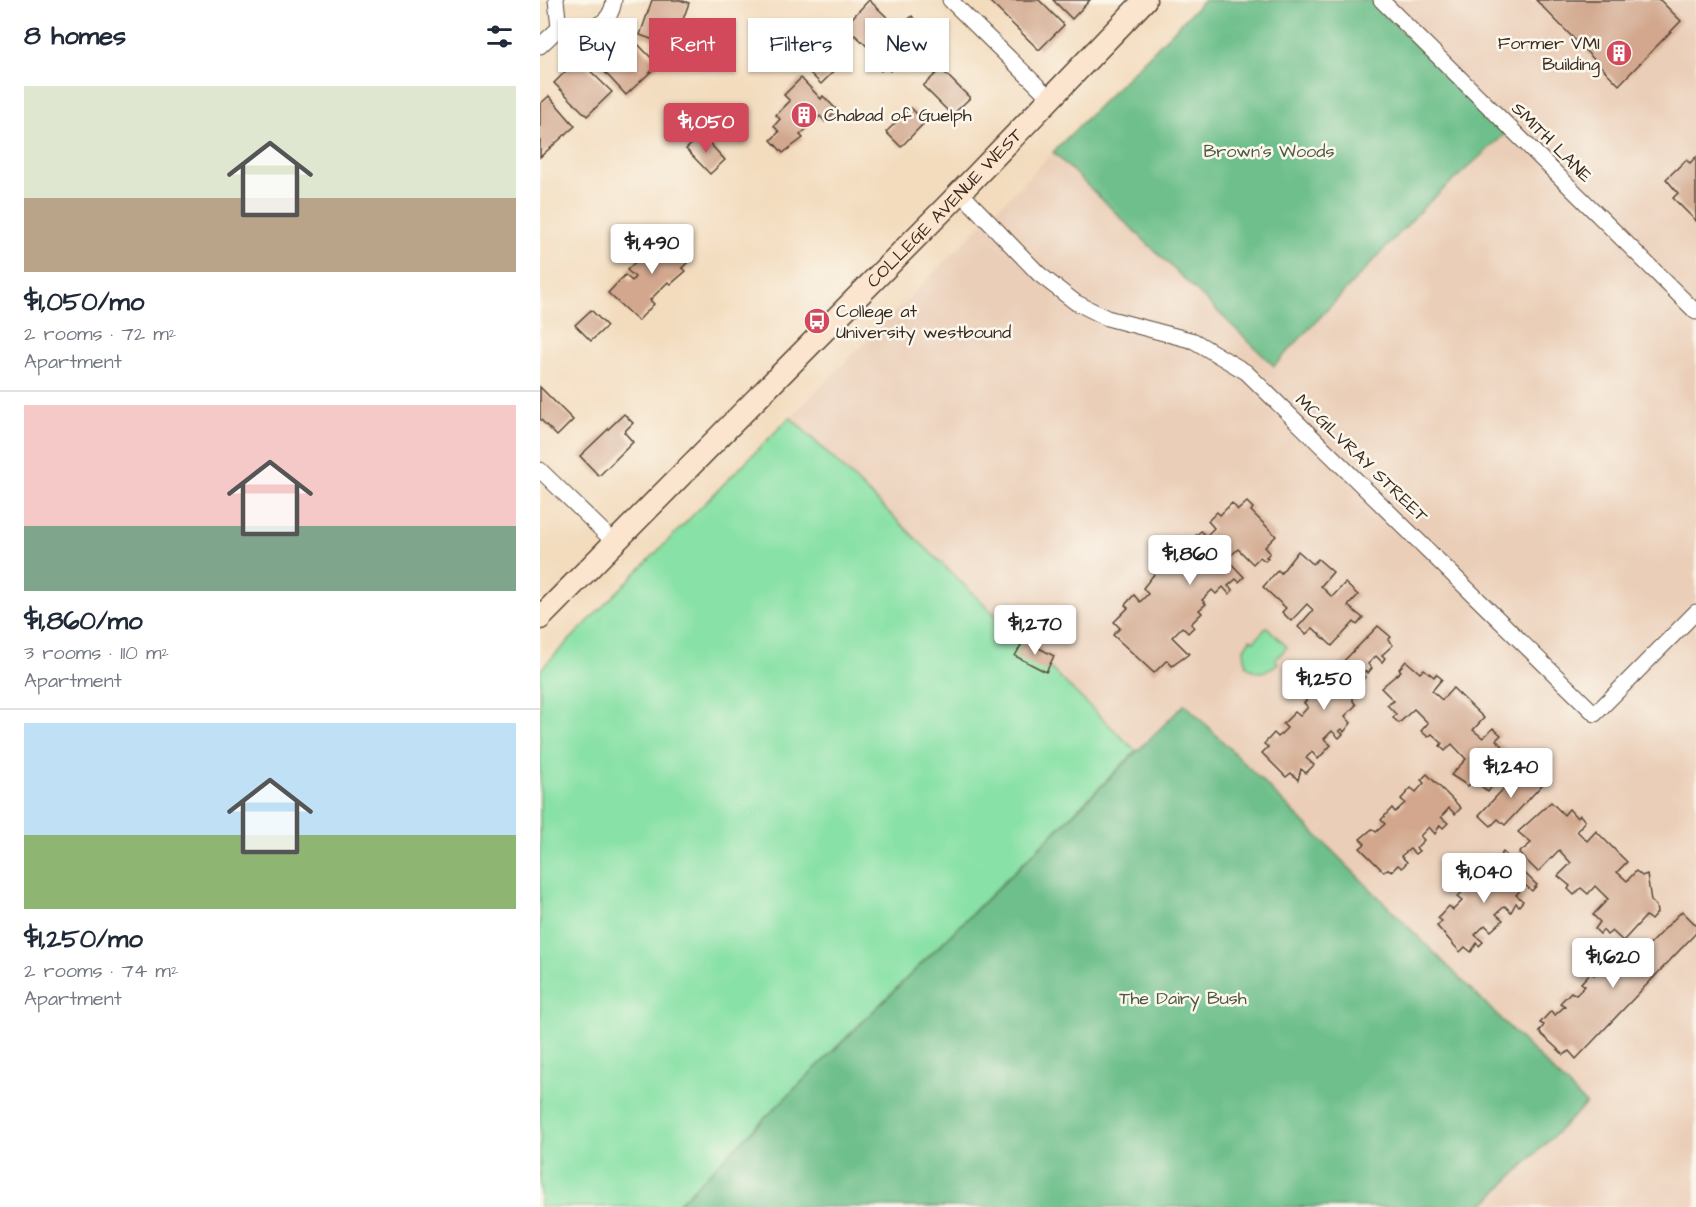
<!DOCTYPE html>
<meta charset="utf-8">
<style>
:root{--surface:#fff;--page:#f6f6f7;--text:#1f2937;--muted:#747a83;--line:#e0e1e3;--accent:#d1495b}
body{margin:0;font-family:"Architects Daughter",sans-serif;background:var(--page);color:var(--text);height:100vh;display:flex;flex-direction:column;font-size:22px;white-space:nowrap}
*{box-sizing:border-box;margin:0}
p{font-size:20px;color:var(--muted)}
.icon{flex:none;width:33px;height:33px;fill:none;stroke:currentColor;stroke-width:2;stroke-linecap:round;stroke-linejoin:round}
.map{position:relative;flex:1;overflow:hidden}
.panel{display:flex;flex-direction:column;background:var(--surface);width:540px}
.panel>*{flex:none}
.top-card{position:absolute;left:18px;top:18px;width:570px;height:54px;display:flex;gap:12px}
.price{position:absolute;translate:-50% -51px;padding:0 14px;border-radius:6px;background:#fff;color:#222;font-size:20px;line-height:39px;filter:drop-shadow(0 2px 3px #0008)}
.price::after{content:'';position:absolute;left:50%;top:36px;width:18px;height:14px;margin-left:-9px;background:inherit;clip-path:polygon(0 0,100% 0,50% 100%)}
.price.active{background:var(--accent);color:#fff}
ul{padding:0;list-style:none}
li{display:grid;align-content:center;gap:12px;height:318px;padding:0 24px}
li+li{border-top:2px solid var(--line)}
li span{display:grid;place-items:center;height:186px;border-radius:0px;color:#555}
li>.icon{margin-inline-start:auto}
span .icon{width:108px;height:108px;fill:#fffc;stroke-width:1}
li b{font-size:26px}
h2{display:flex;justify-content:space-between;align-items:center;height:72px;padding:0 24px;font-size:26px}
.pill{padding:0 21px;border-radius:0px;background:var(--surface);box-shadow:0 2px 4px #0004;font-size:21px;line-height:54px}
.pill.active{background:var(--accent);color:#fff}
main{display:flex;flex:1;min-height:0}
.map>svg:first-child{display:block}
</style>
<main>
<section class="panel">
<h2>8 homes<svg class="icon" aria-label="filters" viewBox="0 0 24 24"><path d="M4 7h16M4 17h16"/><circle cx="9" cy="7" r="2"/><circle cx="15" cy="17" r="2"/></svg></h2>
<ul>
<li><span style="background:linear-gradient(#dfe7d0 60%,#b9a48a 0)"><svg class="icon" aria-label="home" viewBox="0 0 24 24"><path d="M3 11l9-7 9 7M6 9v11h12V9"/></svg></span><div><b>$1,050/mo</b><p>2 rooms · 72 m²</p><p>Apartment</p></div></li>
<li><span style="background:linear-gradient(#f6c9c9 65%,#7fa58c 0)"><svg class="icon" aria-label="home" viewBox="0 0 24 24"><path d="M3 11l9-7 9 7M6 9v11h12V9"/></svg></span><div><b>$1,860/mo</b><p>3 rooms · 110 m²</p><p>Apartment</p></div></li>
<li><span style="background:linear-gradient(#bfe0f5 60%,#8fb573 0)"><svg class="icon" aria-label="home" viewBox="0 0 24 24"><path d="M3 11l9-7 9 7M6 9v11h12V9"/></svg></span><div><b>$1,250/mo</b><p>2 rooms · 74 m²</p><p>Apartment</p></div></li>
</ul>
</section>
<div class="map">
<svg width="1156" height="1207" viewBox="0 0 1156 1207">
<rect width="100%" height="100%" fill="#fbf7ec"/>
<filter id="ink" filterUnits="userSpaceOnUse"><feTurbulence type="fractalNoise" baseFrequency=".0167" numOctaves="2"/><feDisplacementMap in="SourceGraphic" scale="12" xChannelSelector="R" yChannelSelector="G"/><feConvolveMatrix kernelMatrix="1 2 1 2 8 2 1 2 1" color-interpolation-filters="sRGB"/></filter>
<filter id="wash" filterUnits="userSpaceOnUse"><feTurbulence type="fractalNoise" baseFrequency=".008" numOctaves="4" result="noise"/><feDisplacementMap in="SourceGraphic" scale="24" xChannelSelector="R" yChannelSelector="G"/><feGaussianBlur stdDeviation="1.35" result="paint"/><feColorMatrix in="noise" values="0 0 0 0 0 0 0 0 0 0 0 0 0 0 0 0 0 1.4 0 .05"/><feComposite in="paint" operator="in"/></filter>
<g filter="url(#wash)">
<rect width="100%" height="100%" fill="#f3dcbe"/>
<polygon fill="#eaceb7" points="664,0 1156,0 1156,1207 0,1207 0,670"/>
<g fill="#88e1a6" stroke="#628662" stroke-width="1.5">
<polygon points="250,417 596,751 135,1207 0,1207 0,670"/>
<path d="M727,627L747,647L735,660L738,663C727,673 717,676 706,665L704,649L710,639L714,641Z"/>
</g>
<g fill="#6ebf8b" stroke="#547454" stroke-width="1.5">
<polygon points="664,0 830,0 966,133 886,205 734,366 513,152"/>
<polygon points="645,704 1046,1104 941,1207 135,1207"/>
</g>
<g id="blocks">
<g fill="#d2a78d">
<polygon points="112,0 140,0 149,3 133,47 100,35"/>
<polygon points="329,0 353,23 329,48 315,35 308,42 298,33"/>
<polygon points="448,0 499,0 524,25 499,50"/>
<polygon points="513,0 550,0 532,19"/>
<polygon points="996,0 1120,0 1141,21 1079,85"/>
<polygon points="372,16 385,30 372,41 360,27"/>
<polygon points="363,33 371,42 363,50 367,53 361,59 365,62 359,68 356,65 350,71 345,66 341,71 330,60 351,35 356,40"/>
<polygon points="92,38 118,65 86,95 60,67"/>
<polygon points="268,43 295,70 281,84 254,57"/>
<polygon points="38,59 72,92 47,116 14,83"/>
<polygon points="401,69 430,98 412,115 383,86"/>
<polygon points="261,78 281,99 283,96 297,110 285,122 280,116 260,135 263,138 243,153 231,140 239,132 234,126 240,119 236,115 250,101 244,95"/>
<polygon points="9,96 35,126 0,157 0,104"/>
<polygon points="371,108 385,122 361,147 346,132"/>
<polygon points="162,135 185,160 170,174 146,149"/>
<polygon points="1156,157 1156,221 1133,198 1138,193 1126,179 1146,160 1150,163"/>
<polygon points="138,232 152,245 146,251 153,257 142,268 146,271 131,284 128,282 110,300 114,304 98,321 68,293 85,275 92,281 95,277 87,270 117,241 123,247"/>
<polygon points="51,310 67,326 51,341 35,325"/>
<polygon points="0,387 33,420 17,436 0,419"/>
<polygon points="84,414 93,423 84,432 93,442 59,476 40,456"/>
<polygon points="707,502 713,508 711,511 736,536 725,547 730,553 726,557 728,558 725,561 720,557 713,564 698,549 687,559 704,577 699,582 696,579 688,586 693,590 689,594 683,587 676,594 672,590 662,600 666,604 659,610 662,613 651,624 654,627 648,633 642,627 632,637 649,654 632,666 627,660 614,673 573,635 580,628 574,622 588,608 585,605 594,595 600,602 608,594 603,588 619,568 627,563 634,570 643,561 638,556 656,542 653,538 661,531 666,536 674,528 668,521 677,512 680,515 692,503 698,510"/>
<polygon points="758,551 773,564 778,559 793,572 781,586 792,597 805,583 818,595 808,606 823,618 817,625 814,622 792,646 773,628 766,634 758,627 773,610 767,604 751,621 742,612 746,608 723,587 738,570 741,573"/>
<polygon points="838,626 851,637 848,640 853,645 842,655 845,658 842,662 836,656 828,664 832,668 828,673 825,671 823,674 825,677 822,682 817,678 813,682 813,701 816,705 805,716 811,723 804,732 802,729 799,731 803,734 799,738 792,731 784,739 791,745 778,759 772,752 766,758 774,765 766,773 761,769 758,780 751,773 746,777 722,753 728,747 724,744 734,733 738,737 747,728 743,724 755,712 760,716 768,707 764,703 774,692 778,695 787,687 783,682 794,672 799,676 803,671 798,667"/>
<polygon points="484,640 514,656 506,672 475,656"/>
<polygon points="866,661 880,673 884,669 894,677 896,674 902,679 892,691 902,700 913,688 944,718 933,730 943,738 953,728 961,735 956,740 970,753 965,759 972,766 966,773 963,771 948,792 934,780 928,786 911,775 926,759 912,744 905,751 900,746 902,743 892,734 888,737 881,731 888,723 874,709 859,723 853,718 856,714 847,705 854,701 841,688 861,671 859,669"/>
<polygon points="983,768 1002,785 965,825 958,819 951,826 939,815"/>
<polygon points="887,774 921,808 915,814 909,808 901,817 908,823 903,828 900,825 895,834 889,827 880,836 884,840 876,848 879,851 875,854 870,849 861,856 867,862 862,868 858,865 852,871 848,869 844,872 820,848 825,844 820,839 832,829 836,832 845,824 841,820 852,808 855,812 865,803 861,799 871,788 876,792 884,783 881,780"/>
<polygon points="1011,802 1024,815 1029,809 1037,818 1040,815 1045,821 1037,831 1047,841 1056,831 1087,862 1077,872 1087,881 1096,871 1102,876 1107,874 1111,901 1116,906 1117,913 1111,920 1106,916 1083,941 1072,931 1067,935 1063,930 1060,934 1055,929 1060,922 1053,915 1068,899 1055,886 1048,894 1041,888 1034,895 1028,889 1030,886 1018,876 1031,863 1019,850 998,872 979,853 991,843 978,832"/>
<polygon points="963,852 997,885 992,891 985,885 976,895 983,901 979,906 976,903 971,912 965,906 956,914 963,920 951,931 945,925 935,935 943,942 939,946 937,943 931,952 925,947 920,952 897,926 902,921 898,918 909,906 913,910 922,901 917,897 929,886 933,890 942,881 938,877 949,866 954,870 963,862 958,858"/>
<polygon points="1142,911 1156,925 1156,933 1036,1059 1029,1051 1024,1055 999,1032 1004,1025 1000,1023 1011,1011 1015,1015 1025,1006 1020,1003 1031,992 1036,995 1045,986 1041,983 1052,971 1054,975 1064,965 1060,961 1071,950 1075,954 1080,949 1095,949 1088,958 1092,962"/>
</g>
</g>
</g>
<g filter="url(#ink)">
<use href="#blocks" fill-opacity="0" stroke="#574536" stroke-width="1.5"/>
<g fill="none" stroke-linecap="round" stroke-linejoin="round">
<defs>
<g id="street">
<polyline points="16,0 19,28"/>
<polyline points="410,0 510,98"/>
<polyline points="841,0 1156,312"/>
<path d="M0,46L19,28C45,29 70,31 74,0"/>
<polyline points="420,192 499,274 535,302 567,318 654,341 706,372 1055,714 1156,612"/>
<polyline points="0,470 74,542"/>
</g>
<g id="secondary">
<path id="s1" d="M0,618L408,205L605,0"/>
</g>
</defs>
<use href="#street" stroke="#574536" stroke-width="17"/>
<use href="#secondary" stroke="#574536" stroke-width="25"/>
<use href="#street" stroke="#fff" stroke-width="15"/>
<use href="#secondary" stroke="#fce5cf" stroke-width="22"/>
</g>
</g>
<defs>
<symbol id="building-disc" viewBox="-11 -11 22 22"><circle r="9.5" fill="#d1495b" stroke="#fbf7ec"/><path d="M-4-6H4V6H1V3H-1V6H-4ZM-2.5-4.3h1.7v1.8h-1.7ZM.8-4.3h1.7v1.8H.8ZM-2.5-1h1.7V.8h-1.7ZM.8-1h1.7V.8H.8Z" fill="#fff"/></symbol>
<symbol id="bus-disc" viewBox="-11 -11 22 22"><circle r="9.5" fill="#d1495b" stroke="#fbf7ec"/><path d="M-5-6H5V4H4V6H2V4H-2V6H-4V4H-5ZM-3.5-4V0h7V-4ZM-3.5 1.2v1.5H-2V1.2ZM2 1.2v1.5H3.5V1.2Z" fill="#fff"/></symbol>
</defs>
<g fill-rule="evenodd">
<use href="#building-disc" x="1064" y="38" width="30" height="30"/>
<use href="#building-disc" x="249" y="100" width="30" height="30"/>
<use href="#bus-disc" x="262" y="306" width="30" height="30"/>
</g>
<g text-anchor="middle" stroke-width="5" stroke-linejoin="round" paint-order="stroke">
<g font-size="18" fill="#3b2a1e" stroke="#fbf7ec" text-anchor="start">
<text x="1060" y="49" text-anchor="end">Former VMI<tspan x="1060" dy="21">Building</tspan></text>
<text x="284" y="121">Chabad of Guelph</text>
<text x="296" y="317">College at<tspan x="296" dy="21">University westbound</tspan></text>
</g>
<g font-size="18" fill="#3b2a1e" stroke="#fbf7ec">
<text transform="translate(1012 142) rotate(45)" y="6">SMITH LANE</text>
<text dy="6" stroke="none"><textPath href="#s1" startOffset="576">COLLEGE AVENUE WEST</textPath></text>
<text transform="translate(822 458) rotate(44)" y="6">MCGILVRAY STREET</text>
</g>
<g font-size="18" fill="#4e5840" stroke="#fbf7ec">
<text x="729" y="157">Brown's Woods</text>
<text x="643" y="1004">The Dairy Bush</text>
</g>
</g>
</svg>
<b class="price active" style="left:166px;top:154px">$1,050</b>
<b class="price" style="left:112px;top:275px">$1,490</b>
<b class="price" style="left:650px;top:586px">$1,860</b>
<b class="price" style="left:495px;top:656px">$1,270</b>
<b class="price" style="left:784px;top:711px">$1,250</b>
<b class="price" style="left:971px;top:799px">$1,240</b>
<b class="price" style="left:944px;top:904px">$1,040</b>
<b class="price" style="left:1073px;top:989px">$1,620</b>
<div class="top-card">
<a class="pill">Buy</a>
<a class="pill active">Rent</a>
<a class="pill">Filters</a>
<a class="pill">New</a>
</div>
</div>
</main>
